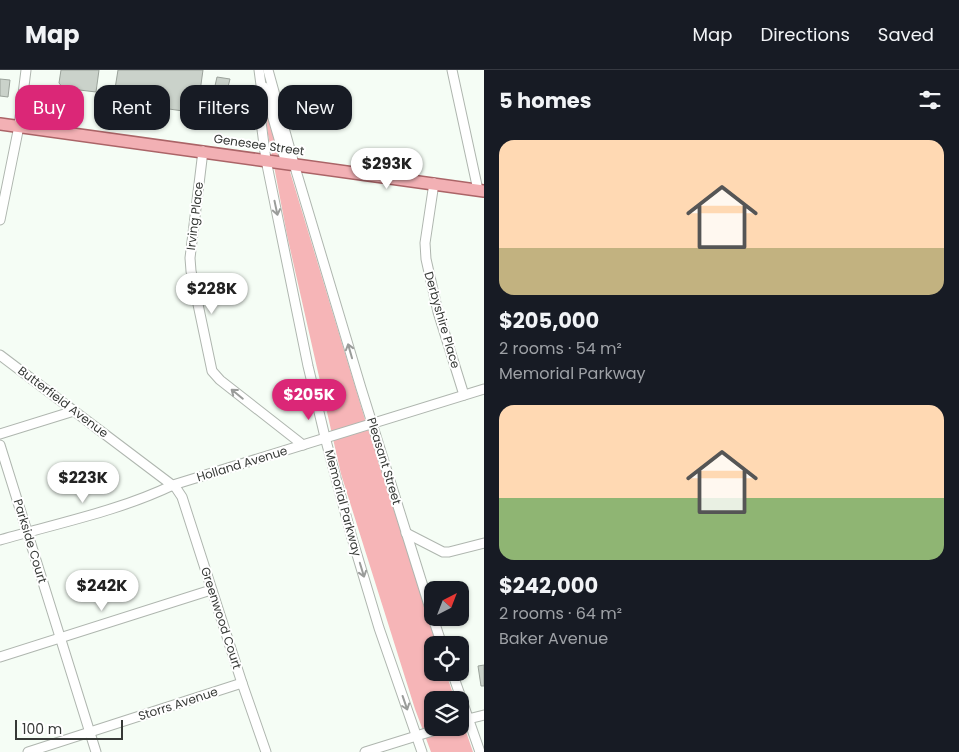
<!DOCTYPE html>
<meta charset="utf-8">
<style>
:root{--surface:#171b24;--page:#242831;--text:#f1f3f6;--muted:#9ea1a6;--line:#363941;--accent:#db2777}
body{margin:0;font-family:Poppins,sans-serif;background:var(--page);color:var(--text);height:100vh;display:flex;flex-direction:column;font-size:19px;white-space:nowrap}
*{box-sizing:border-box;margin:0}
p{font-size:16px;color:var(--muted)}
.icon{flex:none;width:28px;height:28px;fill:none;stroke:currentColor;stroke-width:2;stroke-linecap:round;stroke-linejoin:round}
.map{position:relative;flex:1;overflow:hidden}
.side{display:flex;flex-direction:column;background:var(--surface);width:475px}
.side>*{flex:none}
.top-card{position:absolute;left:15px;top:15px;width:394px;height:45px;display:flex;gap:10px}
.needle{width:32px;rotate:42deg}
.fabs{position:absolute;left:424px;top:511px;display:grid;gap:10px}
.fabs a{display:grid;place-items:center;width:45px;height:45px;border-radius:10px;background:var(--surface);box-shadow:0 1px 4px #0004;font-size:25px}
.scale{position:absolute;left:15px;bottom:12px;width:108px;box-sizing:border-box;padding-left:5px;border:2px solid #363936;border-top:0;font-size:14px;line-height:18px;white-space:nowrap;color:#363936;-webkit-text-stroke:4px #fff;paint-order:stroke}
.price{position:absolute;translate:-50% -42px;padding:0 11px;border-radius:18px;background:#fff;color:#222;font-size:16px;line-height:32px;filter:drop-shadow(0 1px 2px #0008)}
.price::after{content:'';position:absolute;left:50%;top:30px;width:15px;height:11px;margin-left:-8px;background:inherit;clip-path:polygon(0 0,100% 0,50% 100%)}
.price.current{background:var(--accent);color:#fff}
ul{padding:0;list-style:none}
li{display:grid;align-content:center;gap:10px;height:265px;padding:0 15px}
li span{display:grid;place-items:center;height:155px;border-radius:15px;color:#555}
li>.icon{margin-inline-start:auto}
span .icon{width:90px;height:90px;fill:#fffc;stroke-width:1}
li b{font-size:21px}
h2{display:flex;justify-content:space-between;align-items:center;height:60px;padding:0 15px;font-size:21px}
.tag{padding:0 18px;border-radius:15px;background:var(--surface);box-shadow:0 1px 4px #0004;font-size:18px;line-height:45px}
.tag.current{background:var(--accent);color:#fff}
header{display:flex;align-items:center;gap:30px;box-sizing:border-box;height:70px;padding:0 25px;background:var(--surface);border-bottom:1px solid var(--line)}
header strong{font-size:24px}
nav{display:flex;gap:28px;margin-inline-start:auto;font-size:18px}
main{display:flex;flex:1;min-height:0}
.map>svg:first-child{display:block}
</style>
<header>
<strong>Map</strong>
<nav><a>Map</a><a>Directions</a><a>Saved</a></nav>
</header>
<main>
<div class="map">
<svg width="484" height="682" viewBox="0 0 484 682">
<rect width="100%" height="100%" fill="#f5fdf5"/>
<polygon fill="#f6b5b7" points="268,29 364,346 437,575 432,575 432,602 446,603 455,630 432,630 432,658 460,658 460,644 473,682 431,682 415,639 341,404 287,165 267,59"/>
<g fill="#cad2ca" stroke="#9aa29a">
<polygon points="61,0 99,0 96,22 63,18 59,13"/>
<polygon points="118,0 203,0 197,43 113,31"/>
<polygon points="217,7 230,9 222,41 210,38"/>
<polygon points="0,9 10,10 8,27 0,26"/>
<polygon points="484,595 484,616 481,616 478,596"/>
</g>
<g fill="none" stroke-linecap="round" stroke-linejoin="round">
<defs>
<g id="minor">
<polyline points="259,0 261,15 260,44 266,90 308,296 325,367 352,468 379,558 422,682"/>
<polyline points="268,0 294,94 361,318 432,545"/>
<polyline points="452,0 478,120"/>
<polyline points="264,17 286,93"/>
<polyline points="203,81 190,188 191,201 212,301 220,310 303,375"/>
<polyline points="434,113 425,173 426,189 438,242 464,325"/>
<polyline points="0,150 19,56 26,0"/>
<polyline points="0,285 176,418 182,427 242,613 266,682"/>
<polyline points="0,364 74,341"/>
<polyline points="0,375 96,682"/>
<polyline points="406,463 443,482 449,482 484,473"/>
<path d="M0,470C58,453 119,441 173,415L484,319"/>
<polyline points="433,548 442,575"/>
<polyline points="0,587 211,520"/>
<polyline points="452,602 480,682"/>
<polyline points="460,651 484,645"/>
<polyline points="28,682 242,613"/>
<polyline points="365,682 442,658"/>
</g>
<polyline id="major" points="0,54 484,121"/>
</defs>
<use href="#minor" stroke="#afb6af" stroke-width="11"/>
<use href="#major" stroke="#ab6467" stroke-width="14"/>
<use href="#minor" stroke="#fff" stroke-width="9"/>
<use href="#major" stroke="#f2b0b4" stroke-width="11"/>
</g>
<defs><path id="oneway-shaft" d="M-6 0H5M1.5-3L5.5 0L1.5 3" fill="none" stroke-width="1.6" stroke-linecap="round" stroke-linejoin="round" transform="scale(1.25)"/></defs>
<g stroke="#9a9c9a">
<use href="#oneway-shaft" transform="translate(276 138) rotate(78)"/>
<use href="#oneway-shaft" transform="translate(350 281) rotate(-106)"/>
<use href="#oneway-shaft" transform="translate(237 324) rotate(-141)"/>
<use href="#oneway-shaft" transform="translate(362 500) rotate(73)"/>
<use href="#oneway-shaft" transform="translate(405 633) rotate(71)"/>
</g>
<g text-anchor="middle" stroke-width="4" stroke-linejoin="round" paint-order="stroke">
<g font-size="12" fill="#363936" stroke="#fff">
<text transform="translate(259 75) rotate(8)" y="4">Genesee Street</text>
<text transform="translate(195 146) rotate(-83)" y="4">Irving Place</text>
<text transform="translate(442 250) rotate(74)" y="4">Derbyshire Place</text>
<text transform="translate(63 332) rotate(37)" y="4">Butterfield Avenue</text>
<text transform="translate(384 391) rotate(73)" y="4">Pleasant Street</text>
<text transform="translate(242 394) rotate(-17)" y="4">Holland Avenue</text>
<text transform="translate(343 433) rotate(75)" y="4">Memorial Parkway</text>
<text transform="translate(30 471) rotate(73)" y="4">Parkside Court</text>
<text transform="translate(221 548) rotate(72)" y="4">Greenwood Court</text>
<text transform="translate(178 634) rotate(-18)" y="4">Storrs Avenue</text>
</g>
</g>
</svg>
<div class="fabs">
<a><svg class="needle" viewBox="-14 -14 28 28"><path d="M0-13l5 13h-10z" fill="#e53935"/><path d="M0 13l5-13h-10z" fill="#9ea1a6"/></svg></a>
<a><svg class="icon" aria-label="locate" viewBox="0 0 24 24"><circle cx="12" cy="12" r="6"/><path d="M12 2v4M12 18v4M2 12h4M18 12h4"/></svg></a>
<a><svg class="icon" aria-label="layers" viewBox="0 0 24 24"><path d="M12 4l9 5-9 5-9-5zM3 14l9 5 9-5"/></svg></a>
</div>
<div class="scale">100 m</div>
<b class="price" style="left:387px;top:120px">$293K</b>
<b class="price" style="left:212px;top:245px">$228K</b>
<b class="price current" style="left:309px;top:351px">$205K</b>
<b class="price" style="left:83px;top:434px">$223K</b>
<b class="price" style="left:102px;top:542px">$242K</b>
<div class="top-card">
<a class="tag current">Buy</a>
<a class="tag">Rent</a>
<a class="tag">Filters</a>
<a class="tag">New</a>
</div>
</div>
<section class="side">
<h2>5 homes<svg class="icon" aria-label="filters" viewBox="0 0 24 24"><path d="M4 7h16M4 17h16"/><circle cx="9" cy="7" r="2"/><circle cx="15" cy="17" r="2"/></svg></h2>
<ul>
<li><span style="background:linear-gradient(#ffd9b3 70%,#c2b280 0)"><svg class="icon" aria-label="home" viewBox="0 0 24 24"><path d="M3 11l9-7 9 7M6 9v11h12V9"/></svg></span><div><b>$205,000</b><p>2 rooms · 54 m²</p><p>Memorial Parkway</p></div></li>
<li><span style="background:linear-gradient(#ffd9b3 60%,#8fb573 0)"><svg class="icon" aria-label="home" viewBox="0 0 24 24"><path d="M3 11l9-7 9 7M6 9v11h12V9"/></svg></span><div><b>$242,000</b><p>2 rooms · 64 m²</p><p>Baker Avenue</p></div></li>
</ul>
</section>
</main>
